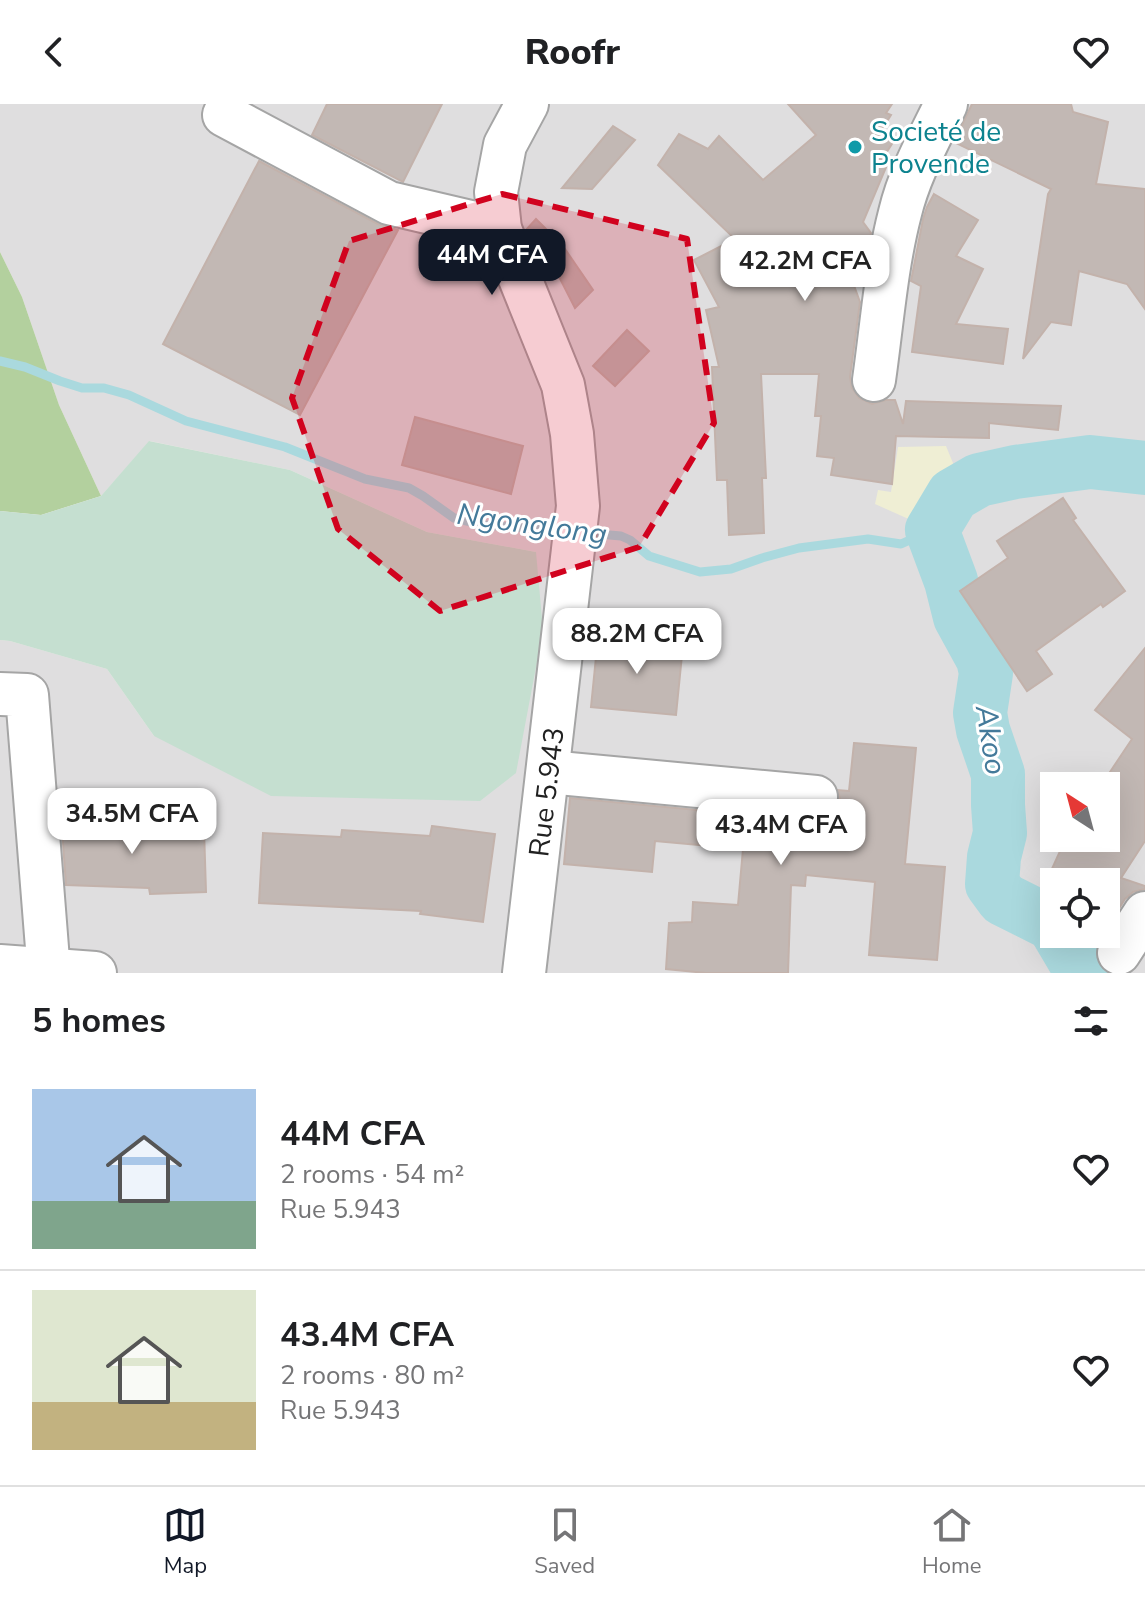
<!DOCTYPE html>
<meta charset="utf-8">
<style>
:root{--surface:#fff;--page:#f2f2f2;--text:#202124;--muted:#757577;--line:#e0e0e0;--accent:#111827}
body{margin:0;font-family:"Nunito Sans",sans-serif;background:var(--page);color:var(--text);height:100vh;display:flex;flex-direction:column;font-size:30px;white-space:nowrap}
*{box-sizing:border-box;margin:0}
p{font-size:26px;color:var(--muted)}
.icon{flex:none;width:44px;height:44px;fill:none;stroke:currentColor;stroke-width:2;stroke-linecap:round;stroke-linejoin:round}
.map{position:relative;height:869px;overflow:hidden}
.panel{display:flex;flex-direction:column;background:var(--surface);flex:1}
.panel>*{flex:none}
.needle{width:52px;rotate:324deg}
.fabs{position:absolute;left:1040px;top:668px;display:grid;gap:16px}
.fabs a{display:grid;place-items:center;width:80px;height:80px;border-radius:0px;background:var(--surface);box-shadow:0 8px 32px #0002;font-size:40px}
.price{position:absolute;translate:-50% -68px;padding:0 18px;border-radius:16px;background:#fff;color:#222;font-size:26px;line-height:52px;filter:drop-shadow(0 2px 4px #0008)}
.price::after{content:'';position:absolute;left:50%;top:48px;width:24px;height:18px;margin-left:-12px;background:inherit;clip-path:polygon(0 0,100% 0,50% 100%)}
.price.active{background:var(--accent);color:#fff}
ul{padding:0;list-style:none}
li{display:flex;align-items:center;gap:24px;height:200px;padding:0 32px}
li+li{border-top:2px solid var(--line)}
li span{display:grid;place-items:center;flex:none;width:224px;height:160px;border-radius:0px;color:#555}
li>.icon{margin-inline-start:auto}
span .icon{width:96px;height:96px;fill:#fffc;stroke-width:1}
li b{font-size:34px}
h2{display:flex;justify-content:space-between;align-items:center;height:96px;padding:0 32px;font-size:34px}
header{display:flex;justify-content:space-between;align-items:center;height:104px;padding:0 32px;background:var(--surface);font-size:36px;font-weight:800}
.tabs{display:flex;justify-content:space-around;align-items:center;height:112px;border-top:2px solid var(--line);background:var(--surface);font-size:22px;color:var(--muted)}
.tabs a{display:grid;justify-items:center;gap:4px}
.tabs .active{color:var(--accent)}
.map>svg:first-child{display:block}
</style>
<header><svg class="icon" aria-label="back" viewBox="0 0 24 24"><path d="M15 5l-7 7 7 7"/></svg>Roofr<svg class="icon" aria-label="heart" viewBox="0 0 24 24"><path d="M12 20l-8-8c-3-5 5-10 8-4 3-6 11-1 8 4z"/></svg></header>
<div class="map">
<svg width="1145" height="869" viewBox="0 0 1145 869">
<rect width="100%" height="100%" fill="#f1ede8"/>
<path fill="#dfdedf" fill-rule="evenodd" d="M0,0H1145V869H0V536L10,537L107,565L154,632L536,448L427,428L290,366L150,337L101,392L59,301L22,193L0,148ZM1054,682H1106V734H1054ZM1054,778H1106V830H1054Z"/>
<polygon fill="#efeed4" points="946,342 953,359 950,371 952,388 930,413 913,417 875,400 878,386 891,388 898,343"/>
<polygon fill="#b3d09e" points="0,148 22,193 59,301 101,392 41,411 0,407"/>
<polygon fill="#c5dfd0" points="149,337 290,366 427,428 536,448 543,526 516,669 480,697 271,692 154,632 107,565 10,537 0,536 0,407 41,411 101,392"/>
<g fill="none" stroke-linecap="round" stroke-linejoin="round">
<g stroke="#aad9de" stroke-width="9">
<polyline points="0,257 25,263 60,277 82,284 104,284 129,291 186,317 285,343 365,375 409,384 423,392 454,414 484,421 564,427"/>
<polyline points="587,429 621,432 630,436 649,452 700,468 731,465 762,454 799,444 868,435 901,440 932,426"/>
</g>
<g stroke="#aad9de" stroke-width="54">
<polyline points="1054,823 1051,819 1003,795 992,780 994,753 1000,729 998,701 998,670 983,626 980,609 986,569 983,555 960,513 951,477 932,426 953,391 979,376 1015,368 1090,358 1145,364"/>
<polyline points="1059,830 1082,869"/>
</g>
</g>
<g fill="#c2b8b4" stroke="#c3b2ab" stroke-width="2">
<polygon points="327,0 442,0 403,78 312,31"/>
<polygon points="788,0 892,0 886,9 891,11 881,27 895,35 883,54 889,56 863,118 871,129 866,155 840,143 860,198 850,273 852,284 859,294 872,300 886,296 895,296 903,320 906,297 1061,302 1058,326 989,319 989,334 896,332 892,380 831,371 834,354 817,352 821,312 815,312 819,270 761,270 766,374 762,374 764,429 729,431 727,376 717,376 712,263 719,263 706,206 719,203 694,156 735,135 658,61 679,30 708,45 719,32 763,76 816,31"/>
<polygon points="972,0 1071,0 1073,8 1108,18 1096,80 1145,85 1145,205 1127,180 1079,167 1071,221 1051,218 1023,255 1048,90 1051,85 954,38"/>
<polygon points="613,22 635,36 592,85 562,84"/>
<polygon points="259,57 378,120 398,126 300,311 163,240"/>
<polygon points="934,90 978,116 956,152 983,165 956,220 1008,225 1003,260 912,248 921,182 911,177 923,115 927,103"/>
<polygon points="536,115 549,128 552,126 593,186 575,204 551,157 542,164 526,126"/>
<polygon points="627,226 649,247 615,282 593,262"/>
<polygon points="415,313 523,342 511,390 402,361"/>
<polygon points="1063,394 1076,414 1073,416 1125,487 1103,503 1101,500 1036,547 1052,570 1027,587 960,487 1008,454 997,437"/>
<polygon points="598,533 683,541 676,611 591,603"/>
<polygon points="1145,544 1145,737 1121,774 1145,782 1145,785 1133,788 1125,795 1106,825 1106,778 1046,778 1066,734 1106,734 1106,674 1132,635 1095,606"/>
<polygon points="854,639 916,644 905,760 945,763 937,856 869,851 875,778 806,771 805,782 791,781 788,869 706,869 666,865 669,819 692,818 693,798 738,801 743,745 655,737 652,768 564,760 570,694 814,717 828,716 836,706 840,696 838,686 849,687"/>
<polygon points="61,711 124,713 123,728 204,725 206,788 150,790 149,784 66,781"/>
<polygon points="432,722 495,730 483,818 420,810 421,807 259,799 263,729 341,733 342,726 430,732"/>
</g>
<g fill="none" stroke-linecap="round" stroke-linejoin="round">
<defs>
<g id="minor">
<polyline points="224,11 389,99 500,125"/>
<path d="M874,276C882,220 886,163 900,109C909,71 929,35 946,0"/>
<polyline points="0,590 27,591 49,869"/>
<polyline points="548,668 816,693"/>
<polyline points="1119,849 1145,809"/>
<polyline points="0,862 95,869"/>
<polyline points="524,869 578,402 572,330 563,281 500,125 496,88 505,41 527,0"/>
</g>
</defs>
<use href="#minor" stroke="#a5a5a5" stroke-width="46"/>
<use href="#minor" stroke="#fff" stroke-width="42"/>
</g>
<path fill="#d1021e" fill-opacity="0.2" stroke="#d1021e" stroke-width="6" stroke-dasharray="16 10" stroke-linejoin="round" d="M502,90L687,135L714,319L639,443L440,507L338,425L292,294L349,137Z"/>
<circle fill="#0f9aa8" stroke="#fff" stroke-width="3" cx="855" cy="43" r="8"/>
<g text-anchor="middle" stroke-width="6" stroke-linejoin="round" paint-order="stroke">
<g font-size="28" fill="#0d838f" stroke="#fff" text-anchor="start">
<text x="871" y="37">Societé de<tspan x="871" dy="32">Provende</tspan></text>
</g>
<g font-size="28" fill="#212121" stroke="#fff">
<text transform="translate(546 688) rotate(-83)" y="10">Rue 5.943</text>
</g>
<g font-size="30" font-style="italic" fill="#447a9a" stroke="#fff">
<text transform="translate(532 420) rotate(8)" y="10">Ngonglong</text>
<text transform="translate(991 636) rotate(81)" y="10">Akoo</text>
</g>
</g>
</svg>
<div class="fabs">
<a><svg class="needle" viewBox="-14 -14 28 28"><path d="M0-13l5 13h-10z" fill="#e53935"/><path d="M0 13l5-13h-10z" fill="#757577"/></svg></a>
<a><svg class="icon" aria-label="locate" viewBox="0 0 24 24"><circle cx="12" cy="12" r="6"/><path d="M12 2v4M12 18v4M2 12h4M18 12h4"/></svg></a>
</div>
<b class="price active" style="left:492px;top:193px">44M CFA</b>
<b class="price" style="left:805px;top:199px">42.2M CFA</b>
<b class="price" style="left:637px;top:572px">88.2M CFA</b>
<b class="price" style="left:132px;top:752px">34.5M CFA</b>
<b class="price" style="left:781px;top:763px">43.4M CFA</b>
</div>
<section class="panel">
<h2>5 homes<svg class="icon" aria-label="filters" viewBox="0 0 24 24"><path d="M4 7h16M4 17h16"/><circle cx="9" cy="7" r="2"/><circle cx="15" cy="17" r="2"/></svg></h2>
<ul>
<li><span style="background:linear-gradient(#a9c7e8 70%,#7fa58c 0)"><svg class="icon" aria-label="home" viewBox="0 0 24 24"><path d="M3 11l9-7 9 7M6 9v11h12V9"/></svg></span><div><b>44M CFA</b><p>2 rooms · 54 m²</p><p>Rue 5.943</p></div><svg class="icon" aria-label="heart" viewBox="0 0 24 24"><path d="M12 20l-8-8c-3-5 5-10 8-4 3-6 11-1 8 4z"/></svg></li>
<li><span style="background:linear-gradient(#dfe7d0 70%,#c2b280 0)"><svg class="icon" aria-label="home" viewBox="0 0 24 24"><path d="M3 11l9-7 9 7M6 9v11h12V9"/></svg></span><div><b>43.4M CFA</b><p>2 rooms · 80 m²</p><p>Rue 5.943</p></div><svg class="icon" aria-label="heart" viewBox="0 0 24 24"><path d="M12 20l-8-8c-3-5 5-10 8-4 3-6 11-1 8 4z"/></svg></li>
</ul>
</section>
<nav class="tabs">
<a class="active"><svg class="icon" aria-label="map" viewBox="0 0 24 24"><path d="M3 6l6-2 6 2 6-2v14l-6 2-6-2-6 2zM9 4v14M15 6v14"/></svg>Map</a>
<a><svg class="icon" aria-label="saved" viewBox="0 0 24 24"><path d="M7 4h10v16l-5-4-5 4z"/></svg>Saved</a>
<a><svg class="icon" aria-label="home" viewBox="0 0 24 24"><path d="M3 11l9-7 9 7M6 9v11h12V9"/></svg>Home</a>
</nav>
